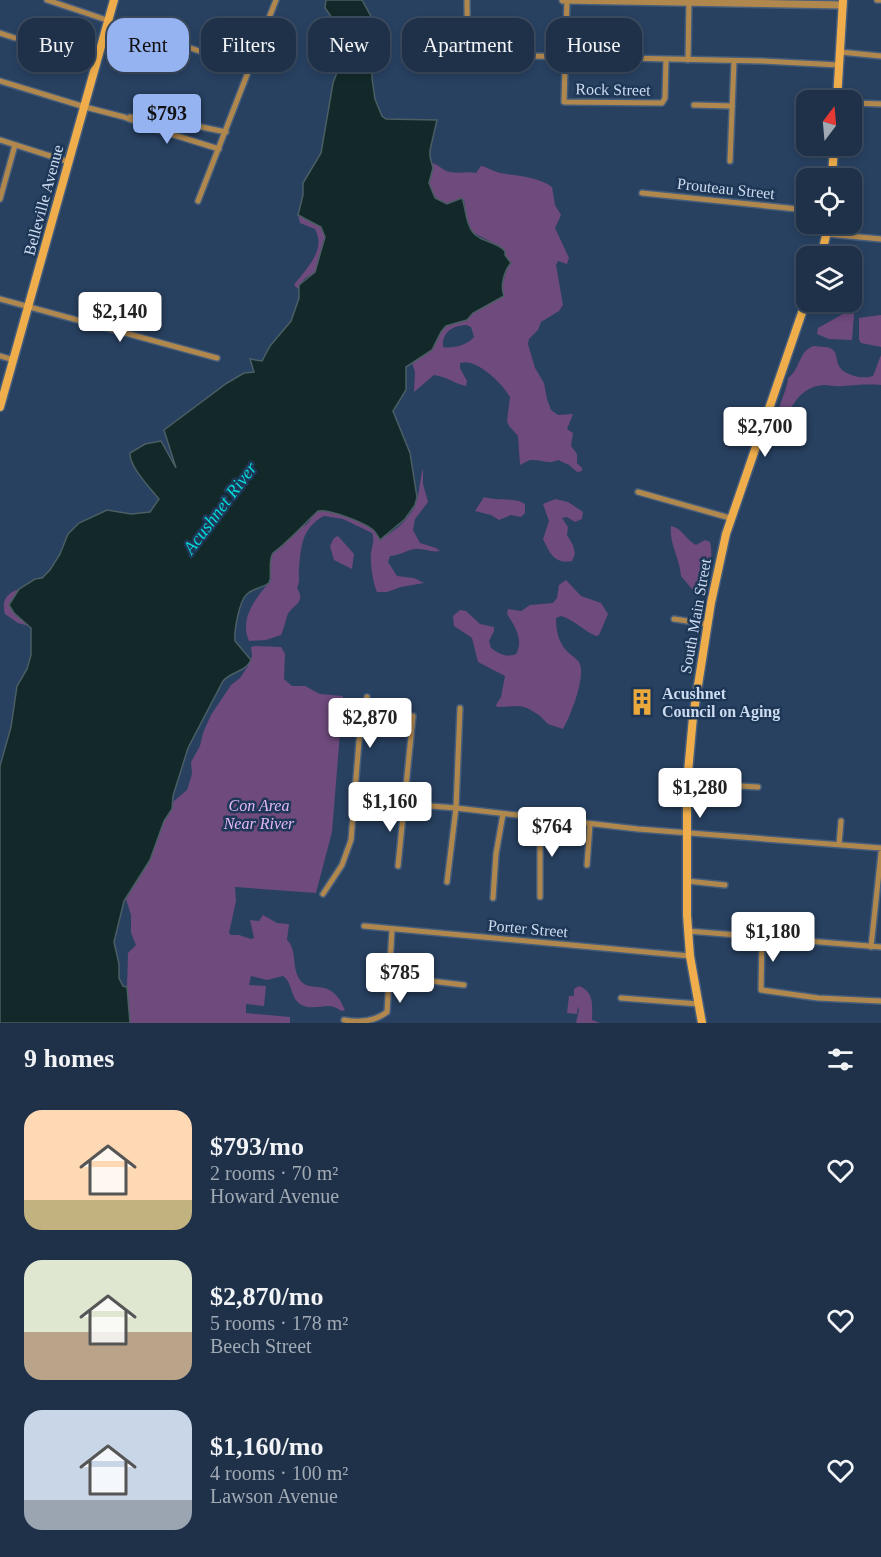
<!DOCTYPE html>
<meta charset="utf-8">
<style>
:root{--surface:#1e3149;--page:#2b3d53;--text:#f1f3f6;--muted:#a1a9b4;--line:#3c4c61;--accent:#95b2f1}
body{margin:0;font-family:"Times New Roman",serif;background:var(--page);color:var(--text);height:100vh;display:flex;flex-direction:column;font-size:22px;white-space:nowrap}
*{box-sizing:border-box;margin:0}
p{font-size:20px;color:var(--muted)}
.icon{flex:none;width:33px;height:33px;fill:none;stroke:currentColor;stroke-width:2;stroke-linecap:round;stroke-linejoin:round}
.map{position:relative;height:1023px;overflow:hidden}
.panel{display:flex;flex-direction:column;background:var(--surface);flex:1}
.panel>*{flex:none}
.top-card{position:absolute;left:18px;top:18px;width:846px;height:54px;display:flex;gap:12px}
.needle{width:39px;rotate:16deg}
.fabs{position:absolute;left:796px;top:90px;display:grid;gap:12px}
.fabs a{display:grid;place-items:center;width:66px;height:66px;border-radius:12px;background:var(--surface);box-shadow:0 3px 9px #0003,0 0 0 2px var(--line);font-size:30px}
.price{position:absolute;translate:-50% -51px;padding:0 14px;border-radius:6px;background:#fff;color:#222;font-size:20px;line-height:39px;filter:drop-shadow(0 2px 3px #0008)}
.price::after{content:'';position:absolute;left:50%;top:36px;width:18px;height:14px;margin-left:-9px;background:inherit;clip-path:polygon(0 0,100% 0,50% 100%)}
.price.selected{background:var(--accent);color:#111}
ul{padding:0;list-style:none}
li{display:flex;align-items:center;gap:18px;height:150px;padding:0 24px}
li span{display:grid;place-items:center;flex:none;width:168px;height:120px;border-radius:18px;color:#555}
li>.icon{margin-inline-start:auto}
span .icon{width:72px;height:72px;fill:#fffc;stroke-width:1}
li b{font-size:26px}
h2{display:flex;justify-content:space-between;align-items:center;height:72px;padding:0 24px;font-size:26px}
.pill{padding:0 21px;border-radius:18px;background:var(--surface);box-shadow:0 3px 9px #0003,0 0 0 2px var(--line);font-size:21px;line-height:54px}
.pill.selected{background:var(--accent);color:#111}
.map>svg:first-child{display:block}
</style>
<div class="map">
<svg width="881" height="1023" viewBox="0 0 881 1023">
<rect width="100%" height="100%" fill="#284161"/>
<g fill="#6e4a7d" fill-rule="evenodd">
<path d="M432,163C440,165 443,171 450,172C459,174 467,171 476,173L481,166C487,167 493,171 500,173C516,176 537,176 552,187L555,205L561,215L555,228L569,258L567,264L558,261L556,265L563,305L559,311L541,322L538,330L529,339L528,344L535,368L544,383L547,399L551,410L558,415L573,414L567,429L573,433L571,446L577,454V463L582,468V471L577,472L569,465L558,460C548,465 540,459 530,460C527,461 524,463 520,465L518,436L509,426L507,421L510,397C503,384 476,357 460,363V368L467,381L466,386C455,384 448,377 434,375L414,392L415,372L412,362L432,350L441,332L446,326L463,321L473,313L504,296L502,286L508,266L497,245L472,232L467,220L464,200L458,199L447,204C438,201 429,193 429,182C429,175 434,171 432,163ZM466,325L471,327L474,337C468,345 452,349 443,347C442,332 452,326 466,325Z"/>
<path d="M298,215L321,227L324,232V243L315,272L304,279L298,289L294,285C305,270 327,250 315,229L300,223Z"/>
<polygon points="850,310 854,314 852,340 829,339 817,334 818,328"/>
<polygon points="881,315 881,347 861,343 859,340 859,318"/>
<path d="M814,346C820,347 829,346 833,350C837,353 836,359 838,364C842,375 862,380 873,376L881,355V385C867,384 856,385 843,386C837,387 830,385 824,385C798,386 785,414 782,436L780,437C770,417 786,397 788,378C801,369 798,351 814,346Z"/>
<path d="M423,468V484L428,502L415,519L413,530L420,543L436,548L440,551C431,553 424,548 415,549C406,550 399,556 390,556L388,562L397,576L414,578L424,583L401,587L387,592H377C373,583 370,563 371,553C372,545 375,540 372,533L343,519L324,516C301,528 301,548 299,569C298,577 301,579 297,588C307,604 291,605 287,616C285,622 284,629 281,635L266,640L249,641C240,620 253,602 266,586C268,583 271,582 271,578C271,567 267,562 274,551L283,546L295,531L307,524L316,512L323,510C338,514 374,523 379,539C393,534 408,520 415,506C419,498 420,478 423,468Z"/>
<path d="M484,497C496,501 515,497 525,504V513L521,517L511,515L499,520L491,515L475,511Z"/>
<path d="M555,499L568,502L583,512L582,519L575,522L567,517L562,518L568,527L567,535L573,545L575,554L572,561C555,565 549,552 543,539L549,521L543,504Z"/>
<path d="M671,526C682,528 686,540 696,545L705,540L710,542C714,556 708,583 702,596L697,595L681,576C680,558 669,544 671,526Z"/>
<polygon points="338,536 354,554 352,569 334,560 330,546 334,538"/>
<path d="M566,580L581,596L601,603L608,614L599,635L596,636C584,631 573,619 561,616L556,618C556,630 558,640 565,649C569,654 575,657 579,662C587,675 570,717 563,729L548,724L539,715L527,708L520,706L497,707L496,705L501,697L505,676L478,662L472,638L454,626L453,616L460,610L466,611L480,624L494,627V631L489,641L491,648C499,654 507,658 516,654C524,640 515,626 507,614L508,609L521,611L530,605L553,603L557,598L559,585Z"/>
<path d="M19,589L10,602L14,613L29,626L18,623L5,614C2,601 5,594 19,589Z"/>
<path d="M255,646L281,647L285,654L284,679L292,686H305L320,694L343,696L332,832L316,893L235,887L236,901L229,933L231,935H239L251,939L254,938L250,920L259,921L263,915L277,923L289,924L287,940C298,951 291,967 300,980C311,995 331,975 345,1010L342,1011C338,1009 334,1006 329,1006C320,1006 308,1010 300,1004C290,997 293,983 283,976L267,980L251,976L249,985L266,986L264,1006L246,1004V1013L290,1017V1023H130L127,987L128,953L136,945L131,933V915L126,899L150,860L165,819L174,801L187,790L192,774L191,762L200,746L203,733L211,715L231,685L240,678L248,666L252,656L251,647Z"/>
<path d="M579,986C595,992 592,1007 592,1020L600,1023H576L579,1010L578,1006L577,1014L567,1013L569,996H574V989Z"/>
</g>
<path fill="#132929" stroke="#4a5e64" stroke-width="1.5" d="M326,0H362L373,20L372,78L375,99L382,116L386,119L437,120L430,150V157L433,168L429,183L435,198L447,204L462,198C466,208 465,221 472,231C479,242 496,241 505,251V255L511,263C504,271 500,286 504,296L473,313L467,320L446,326L441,332L432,350L406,367V390L393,411L410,453L417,497L415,505L405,519L380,540C378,536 376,532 372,529C363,522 329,509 318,511C303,525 289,541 273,553C267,564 273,574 269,583C262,588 254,588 247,594C239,601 234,631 235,641L251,660C245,673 231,671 223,681L188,748L173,796L172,809L164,821L150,860L124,901L114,942L119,964V978L123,986L127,987L130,1023H0V766L11,727L17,686L27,669L31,655V628L14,613L9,605L19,589L35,579L42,578L50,570L60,554L68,534L79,523L107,510L131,514L150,512L159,499C150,488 129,466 130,453L145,444L161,441L176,468L164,430L227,383L244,373L254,372L250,359L262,361L270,346L291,321L299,298V285L315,272L325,237L321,227L298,215L303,195V183L321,153L333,83L339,67L344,43L340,29L325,8Z"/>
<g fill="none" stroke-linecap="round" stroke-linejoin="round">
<defs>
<g id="minor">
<polyline points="47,0 250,68"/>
<path d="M467,0C467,15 466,48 482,55L762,61L839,65"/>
<polyline points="567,0 564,102 662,103 665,98 666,60"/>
<polyline points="877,0 881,0"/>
<polyline points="0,33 15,38"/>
<polyline points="840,52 881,56"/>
<polyline points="688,60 689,0"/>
<polyline points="0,81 85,107 124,117 158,130 219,149"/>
<polyline points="852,103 881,104"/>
<polyline points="694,105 732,106"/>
<polyline points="130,117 162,119 226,132"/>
<polyline points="0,140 69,162"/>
<polyline points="730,161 734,61"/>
<polyline points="642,193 807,210"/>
<polyline points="0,199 15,145"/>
<polyline points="198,201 276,0"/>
<polyline points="827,234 881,239"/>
<polyline points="0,299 217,358"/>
<polyline points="0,356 14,360"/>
<polyline points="638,492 730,518"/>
<polyline points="674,619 707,624"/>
<polyline points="687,783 758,787"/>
<polyline points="355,800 456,808 638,829 881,848"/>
<polyline points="839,844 841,821"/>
<polyline points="587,865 590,824"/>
<polyline points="398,866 413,716"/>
<polyline points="687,881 725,885"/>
<polyline points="447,882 456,808 460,708"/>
<polyline points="323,894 342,865 351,840 359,741 367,697"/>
<polyline points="540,897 540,845 543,818"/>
<polyline points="493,898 496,854 503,814"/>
<polyline points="364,926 690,956"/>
<polyline points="688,931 881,947"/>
<polyline points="762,938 761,990 818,998 881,1001"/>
<polyline points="871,947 881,853"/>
<polyline points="390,976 464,985"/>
<polyline points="621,998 699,1004"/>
<path d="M344,1020C360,1023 374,1022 387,1012L392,930"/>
</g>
<polyline id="tertiary" points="563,0 843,5"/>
<g id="secondary">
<polyline points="837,100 843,0"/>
<polyline points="832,178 834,146"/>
<polyline points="821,256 829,224"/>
<polyline points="0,407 114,0"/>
<polyline points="702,1023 690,956 687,915 687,783 693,717 711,603 726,534 807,298"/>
</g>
</defs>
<use href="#minor" stroke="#465d7b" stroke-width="8"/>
<use href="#tertiary" stroke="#465d7b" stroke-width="10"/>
<use href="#secondary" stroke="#465d7b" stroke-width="11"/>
<use href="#minor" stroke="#b0884e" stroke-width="5"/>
<use href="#tertiary" stroke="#b0884e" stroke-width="7"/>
<use href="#secondary" stroke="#efae4b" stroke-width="8"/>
</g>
<defs>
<symbol id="building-bare" viewBox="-9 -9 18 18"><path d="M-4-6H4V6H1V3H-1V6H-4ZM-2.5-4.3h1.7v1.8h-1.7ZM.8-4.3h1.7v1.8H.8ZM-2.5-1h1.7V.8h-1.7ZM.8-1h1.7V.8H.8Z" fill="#eca93b" stroke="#1e3756" stroke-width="2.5" paint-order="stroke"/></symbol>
</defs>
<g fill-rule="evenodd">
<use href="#building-bare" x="623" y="683" width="38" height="38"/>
</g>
<g text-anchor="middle" stroke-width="5" stroke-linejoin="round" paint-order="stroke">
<g font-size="16" fill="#ccdbef" stroke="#1e3756">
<text transform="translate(613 89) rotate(1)" y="6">Rock Street</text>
<text transform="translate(726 188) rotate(6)" y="6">Prouteau Street</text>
<text transform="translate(43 200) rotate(-75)" y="6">Belleville Avenue</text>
<text transform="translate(695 616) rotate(-80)" y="6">South Main Street</text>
<text transform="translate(528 928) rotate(5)" y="6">Porter Street</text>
</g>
<g font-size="16" font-weight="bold" fill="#ccdbef" stroke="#1e3756" text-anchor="start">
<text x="662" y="699">Acushnet<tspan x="662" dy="18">Council on Aging</tspan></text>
</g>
<g font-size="16" font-style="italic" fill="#e4b7f9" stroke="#1e3756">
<text x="259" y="811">Con Area<tspan x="259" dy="18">Near River</tspan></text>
</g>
<g font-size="18" font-style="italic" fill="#05d9d9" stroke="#1e3756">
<text transform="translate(220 508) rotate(-53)" y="6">Acushnet River</text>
</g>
</g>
</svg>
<div class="fabs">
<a><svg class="needle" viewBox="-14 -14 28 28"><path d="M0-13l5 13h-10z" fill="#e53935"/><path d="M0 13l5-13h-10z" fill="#a1a9b4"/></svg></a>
<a><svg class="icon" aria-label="locate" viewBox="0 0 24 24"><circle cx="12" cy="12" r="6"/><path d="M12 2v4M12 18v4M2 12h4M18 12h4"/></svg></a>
<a><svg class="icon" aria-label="layers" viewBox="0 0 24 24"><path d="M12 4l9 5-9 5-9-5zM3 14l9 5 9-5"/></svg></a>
</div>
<b class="price selected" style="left:167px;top:145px">$793</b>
<b class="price" style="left:120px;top:343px">$2,140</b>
<b class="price" style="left:765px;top:458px">$2,700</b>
<b class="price" style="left:370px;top:749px">$2,870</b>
<b class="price" style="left:700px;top:819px">$1,280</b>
<b class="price" style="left:390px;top:833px">$1,160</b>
<b class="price" style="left:552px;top:858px">$764</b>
<b class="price" style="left:773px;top:963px">$1,180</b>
<b class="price" style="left:400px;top:1004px">$785</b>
<div class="top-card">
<a class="pill">Buy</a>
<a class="pill selected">Rent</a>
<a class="pill">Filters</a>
<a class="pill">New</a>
<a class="pill">Apartment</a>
<a class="pill">House</a>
</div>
</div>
<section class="panel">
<h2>9 homes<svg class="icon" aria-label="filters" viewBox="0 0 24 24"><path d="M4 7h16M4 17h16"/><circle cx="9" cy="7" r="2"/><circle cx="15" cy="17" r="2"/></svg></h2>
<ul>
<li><span style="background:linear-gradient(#ffd9b3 75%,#c2b280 0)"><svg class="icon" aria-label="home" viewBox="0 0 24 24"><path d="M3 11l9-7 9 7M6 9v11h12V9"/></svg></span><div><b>$793/mo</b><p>2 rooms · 70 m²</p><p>Howard Avenue</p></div><svg class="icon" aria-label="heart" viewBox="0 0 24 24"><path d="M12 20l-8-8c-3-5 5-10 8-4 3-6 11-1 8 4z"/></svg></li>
<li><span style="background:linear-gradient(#dfe7d0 60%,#b9a48a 0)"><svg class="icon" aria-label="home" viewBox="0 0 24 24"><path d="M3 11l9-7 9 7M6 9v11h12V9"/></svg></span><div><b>$2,870/mo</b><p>5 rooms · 178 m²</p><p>Beech Street</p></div><svg class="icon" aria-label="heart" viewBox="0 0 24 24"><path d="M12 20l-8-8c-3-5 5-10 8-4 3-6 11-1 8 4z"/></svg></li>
<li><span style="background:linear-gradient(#c9d6e8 75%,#9aa5b1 0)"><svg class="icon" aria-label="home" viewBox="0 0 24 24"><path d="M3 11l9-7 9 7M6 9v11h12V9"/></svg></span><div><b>$1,160/mo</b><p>4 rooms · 100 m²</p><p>Lawson Avenue</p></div><svg class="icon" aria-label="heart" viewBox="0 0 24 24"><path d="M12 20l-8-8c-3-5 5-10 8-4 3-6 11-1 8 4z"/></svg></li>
</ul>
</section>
